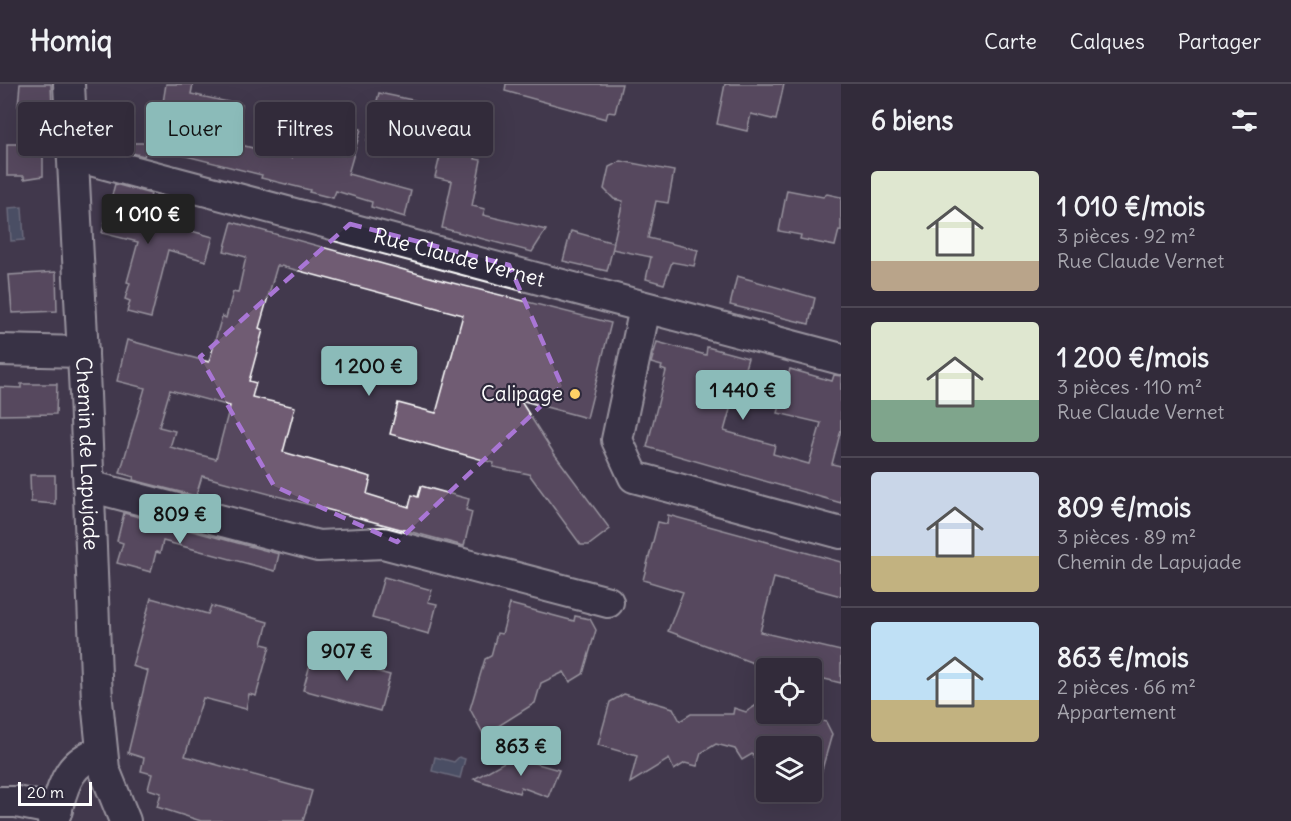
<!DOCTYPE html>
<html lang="fr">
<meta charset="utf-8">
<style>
:root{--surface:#322b3a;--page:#3a3342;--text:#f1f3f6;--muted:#a8a7af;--line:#4d4754;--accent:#8bbbb9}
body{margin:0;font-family:Delius,sans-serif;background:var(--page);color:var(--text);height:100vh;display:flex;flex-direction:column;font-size:22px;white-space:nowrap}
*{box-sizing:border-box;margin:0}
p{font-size:20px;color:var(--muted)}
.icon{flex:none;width:33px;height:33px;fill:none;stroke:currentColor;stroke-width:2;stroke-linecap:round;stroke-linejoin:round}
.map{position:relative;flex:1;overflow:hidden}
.panel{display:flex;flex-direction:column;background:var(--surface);width:450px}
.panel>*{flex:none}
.top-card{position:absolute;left:18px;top:18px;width:570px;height:54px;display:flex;gap:12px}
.fabs{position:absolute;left:756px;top:574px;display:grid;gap:12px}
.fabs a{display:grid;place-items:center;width:66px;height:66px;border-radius:6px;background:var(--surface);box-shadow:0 6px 24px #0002,0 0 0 2px var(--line);font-size:30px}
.scale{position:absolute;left:18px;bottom:15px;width:74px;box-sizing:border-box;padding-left:6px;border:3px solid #fff;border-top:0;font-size:16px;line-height:21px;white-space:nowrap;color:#fff;-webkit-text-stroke:4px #2f2a3d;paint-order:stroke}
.price{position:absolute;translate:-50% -51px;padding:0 14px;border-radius:6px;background:var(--accent);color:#111;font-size:20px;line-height:39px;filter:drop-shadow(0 2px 3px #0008)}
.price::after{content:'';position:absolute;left:50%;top:36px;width:18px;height:14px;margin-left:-9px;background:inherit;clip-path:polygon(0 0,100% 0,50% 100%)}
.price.selected{background:#222;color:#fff}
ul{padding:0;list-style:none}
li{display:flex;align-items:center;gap:18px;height:150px;padding:0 30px}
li+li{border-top:2px solid var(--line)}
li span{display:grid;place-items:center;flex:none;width:168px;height:120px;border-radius:6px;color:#555}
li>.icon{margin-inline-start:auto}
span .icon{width:72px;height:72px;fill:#fffc;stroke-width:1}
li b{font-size:26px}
h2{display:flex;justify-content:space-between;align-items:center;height:72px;padding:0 30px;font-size:26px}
.chip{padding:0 21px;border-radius:6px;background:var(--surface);box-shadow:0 6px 24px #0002,0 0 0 2px var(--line);font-size:21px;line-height:54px}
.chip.selected{background:var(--accent);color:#111}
header{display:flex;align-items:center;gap:36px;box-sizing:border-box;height:84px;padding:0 30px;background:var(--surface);border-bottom:2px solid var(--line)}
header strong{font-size:28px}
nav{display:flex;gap:33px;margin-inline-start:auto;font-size:21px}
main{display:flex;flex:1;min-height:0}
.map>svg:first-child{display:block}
</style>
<header>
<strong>Homiq</strong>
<nav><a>Carte</a><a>Calques</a><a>Partager</a></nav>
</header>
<main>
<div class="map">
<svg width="841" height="737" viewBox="0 0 841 737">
<rect width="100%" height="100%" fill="#42394d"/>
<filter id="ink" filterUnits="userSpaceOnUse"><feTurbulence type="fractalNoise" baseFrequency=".0167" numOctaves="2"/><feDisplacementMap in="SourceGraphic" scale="12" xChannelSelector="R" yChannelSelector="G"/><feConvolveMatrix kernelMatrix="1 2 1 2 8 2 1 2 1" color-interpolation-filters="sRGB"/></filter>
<g filter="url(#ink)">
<g fill="#556880" stroke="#99a4b3" stroke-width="1.5">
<polygon points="22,123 24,156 11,157 9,124"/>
<polygon points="435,673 454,678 459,673 465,675 460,694 432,687"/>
</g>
<g fill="#705c73" stroke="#fff" stroke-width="1.5" fill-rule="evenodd">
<polygon points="20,0 51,0 52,23 18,22"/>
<polygon points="166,0 193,0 191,10 242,21 233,59 292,74 295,50 301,51 305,35 361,45 348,90 411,107 405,133 371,123 372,118 336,107 333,114 309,108 310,106 261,94 262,91 174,69 175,26 162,25"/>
<polygon points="506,0 622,0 615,29 608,28 606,35 505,7"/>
<polygon points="725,0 784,0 776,36 751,30 747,47 717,40"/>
<polygon points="379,9 432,20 430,30 479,41 481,49 475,75 481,76 472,122 485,125 483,131 546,146 532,168 442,144 452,97 435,93 440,72 367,57"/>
<polygon points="126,59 150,59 144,72 124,67"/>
<polygon points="7,60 43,60 43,92 24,95 24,92 7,92"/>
<polygon points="621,77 674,87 668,119 656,117 648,154 698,166 694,182 672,178 664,200 646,195 651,173 612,165 623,117 614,115 604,105 609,83"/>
<polygon points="115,100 151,110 145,134 213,153 206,177 168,166 151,234 127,228 130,217 125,215 130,199 127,198 138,158 102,149"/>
<polygon points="787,106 823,113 827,110 841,113 841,147 839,146 835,162 800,155 801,151 779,147"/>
<path d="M232,138L437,195L611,239L587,334L520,316L553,368L610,445L589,461H581L529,390L493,383L494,379L390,350L398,319L436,329L463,231L281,182H277L259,244L263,246L249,297L256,299L252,313L295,323L283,368L371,393L367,410L409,423L412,411L418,413L421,402L469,415L466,426L472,428L464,462L202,392L196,412L133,396L134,393L120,389L145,304L117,297L127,256L209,278L222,232L226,234L233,208L238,209L246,173L224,167ZM170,306L230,322L216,375L170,363L175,347L159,343Z"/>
<polygon points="571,147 614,159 607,187 563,177"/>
<polygon points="56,188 57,227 12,229 9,191"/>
<polygon points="737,192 815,214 809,240 730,221"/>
<polygon points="657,258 706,271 707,263 748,274 741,298 738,297 724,347 775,361 773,370 809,380 821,339 778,329 790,285 832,297 834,291 841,292 841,346 832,380 841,382 841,419 647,363 666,287 661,285 662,282 651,279"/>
<polygon points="21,300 57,300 56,330 0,331 0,303 21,304"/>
<polygon points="30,391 55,391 55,420 31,418"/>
<polygon points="124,429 279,470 275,487 163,457 160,469 156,468 151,488 117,479 123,459 117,457"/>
<polygon points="668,431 841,478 841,512 774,494 760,548 841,567 841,599 812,592 812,585 769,585 668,547 683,508 643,496 658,438 667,440"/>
<polygon points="384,493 432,506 428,518 437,520 429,550 372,534"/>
<polygon points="151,514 208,530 211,522 268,538 262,560 270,562 256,612 249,610 246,625 203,614 185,672 312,707 303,737 201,737 157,723 161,709 148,705 152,690 141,687 144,674 128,669 148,587 132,582"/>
<polygon points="510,520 574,537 575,532 590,535 596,546 583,590 570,598 564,588 541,599 535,619 484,651 470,625 485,575 491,572 497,549 502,550"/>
<polygon points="313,570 390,591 380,627 303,606"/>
<polygon points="624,610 673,624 680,637 691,630 733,630 734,624 746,628 766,615 766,630 800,630 826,638 832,650 817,703 812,703 812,663 766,663 766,696 752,670 742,676 735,665 716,660 701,669 697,682 685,679 674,686 669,675 630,699 637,672 598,661 610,618"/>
<polygon points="513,673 559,686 548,713 521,703 519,709 474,695"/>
</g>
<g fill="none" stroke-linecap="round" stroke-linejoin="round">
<defs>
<g id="minor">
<path id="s1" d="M69,0L85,310L97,617L104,685L125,737"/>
<path id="s2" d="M74,74L87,75L841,275"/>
<polyline points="645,224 617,356 634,393 841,449"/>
<polyline points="0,266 83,268"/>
<polyline points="89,402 318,462 383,459 608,518"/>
<polyline points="0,718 16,718 57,726"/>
<path d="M53,737C64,703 64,681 101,667"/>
</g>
</defs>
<use href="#minor" stroke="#fff" stroke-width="34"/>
<use href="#minor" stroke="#2f2a3d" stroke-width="30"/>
</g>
</g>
<path d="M0 0H841V737H0ZM350,140L509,181L562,302L397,458L274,402L200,273Z" fill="#42394d" fill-opacity=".55" fill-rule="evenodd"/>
<path fill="none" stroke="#a976d5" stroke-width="4.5" stroke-dasharray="12 8" stroke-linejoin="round" d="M350,140L509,181L562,302L397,458L274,402L200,273Z"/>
<circle fill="#ffd166" stroke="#2f2a3d" stroke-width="2" cx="575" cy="310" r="6"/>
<g text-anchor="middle" stroke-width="4.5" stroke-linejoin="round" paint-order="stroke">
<g font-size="21" fill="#fff" stroke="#2f2a3d">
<text dy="7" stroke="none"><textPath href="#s2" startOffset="398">Rue Claude Vernet</textPath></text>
<text dy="7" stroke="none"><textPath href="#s1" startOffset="370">Chemin de Lapujade</textPath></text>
</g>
<g font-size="21" fill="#fff" stroke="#2f2a3d" text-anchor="end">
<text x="563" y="317">Calipage</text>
</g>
</g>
</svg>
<div class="fabs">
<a><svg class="icon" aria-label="locate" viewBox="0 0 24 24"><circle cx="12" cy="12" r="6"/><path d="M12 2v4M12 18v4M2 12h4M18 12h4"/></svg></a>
<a><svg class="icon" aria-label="layers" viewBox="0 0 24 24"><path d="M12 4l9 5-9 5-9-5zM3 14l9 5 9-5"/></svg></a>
</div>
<div class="scale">20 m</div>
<b class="price selected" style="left:148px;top:161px">1 010 €</b>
<b class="price" style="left:369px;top:313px">1 200 €</b>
<b class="price" style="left:743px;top:337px">1 440 €</b>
<b class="price" style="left:180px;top:461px">809 €</b>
<b class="price" style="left:347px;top:598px">907 €</b>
<b class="price" style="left:521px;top:693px">863 €</b>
<div class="top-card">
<a class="chip">Acheter</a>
<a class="chip selected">Louer</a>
<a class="chip">Filtres</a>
<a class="chip">Nouveau</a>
</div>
</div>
<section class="panel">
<h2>6 biens<svg class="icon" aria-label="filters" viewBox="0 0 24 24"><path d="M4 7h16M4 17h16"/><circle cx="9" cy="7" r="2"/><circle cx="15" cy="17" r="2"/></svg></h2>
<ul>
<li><span style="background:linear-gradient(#dfe7d0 75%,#b9a48a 0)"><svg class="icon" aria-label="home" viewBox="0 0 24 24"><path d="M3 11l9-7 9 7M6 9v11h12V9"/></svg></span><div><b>1 010 €/mois</b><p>3 pièces · 92 m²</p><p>Rue Claude Vernet</p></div></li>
<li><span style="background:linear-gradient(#dfe7d0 65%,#7fa58c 0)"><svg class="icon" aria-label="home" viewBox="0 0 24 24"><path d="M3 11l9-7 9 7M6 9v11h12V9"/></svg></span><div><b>1 200 €/mois</b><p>3 pièces · 110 m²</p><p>Rue Claude Vernet</p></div></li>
<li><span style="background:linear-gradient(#c9d6e8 70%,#c2b280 0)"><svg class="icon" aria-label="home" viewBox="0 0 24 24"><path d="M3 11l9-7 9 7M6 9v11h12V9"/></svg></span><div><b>809 €/mois</b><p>3 pièces · 89 m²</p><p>Chemin de Lapujade</p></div></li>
<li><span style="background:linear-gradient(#bfe0f5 65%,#c2b280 0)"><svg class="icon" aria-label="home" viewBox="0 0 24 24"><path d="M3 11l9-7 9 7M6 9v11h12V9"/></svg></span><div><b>863 €/mois</b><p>2 pièces · 66 m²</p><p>Appartement</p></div></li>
</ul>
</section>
</main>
